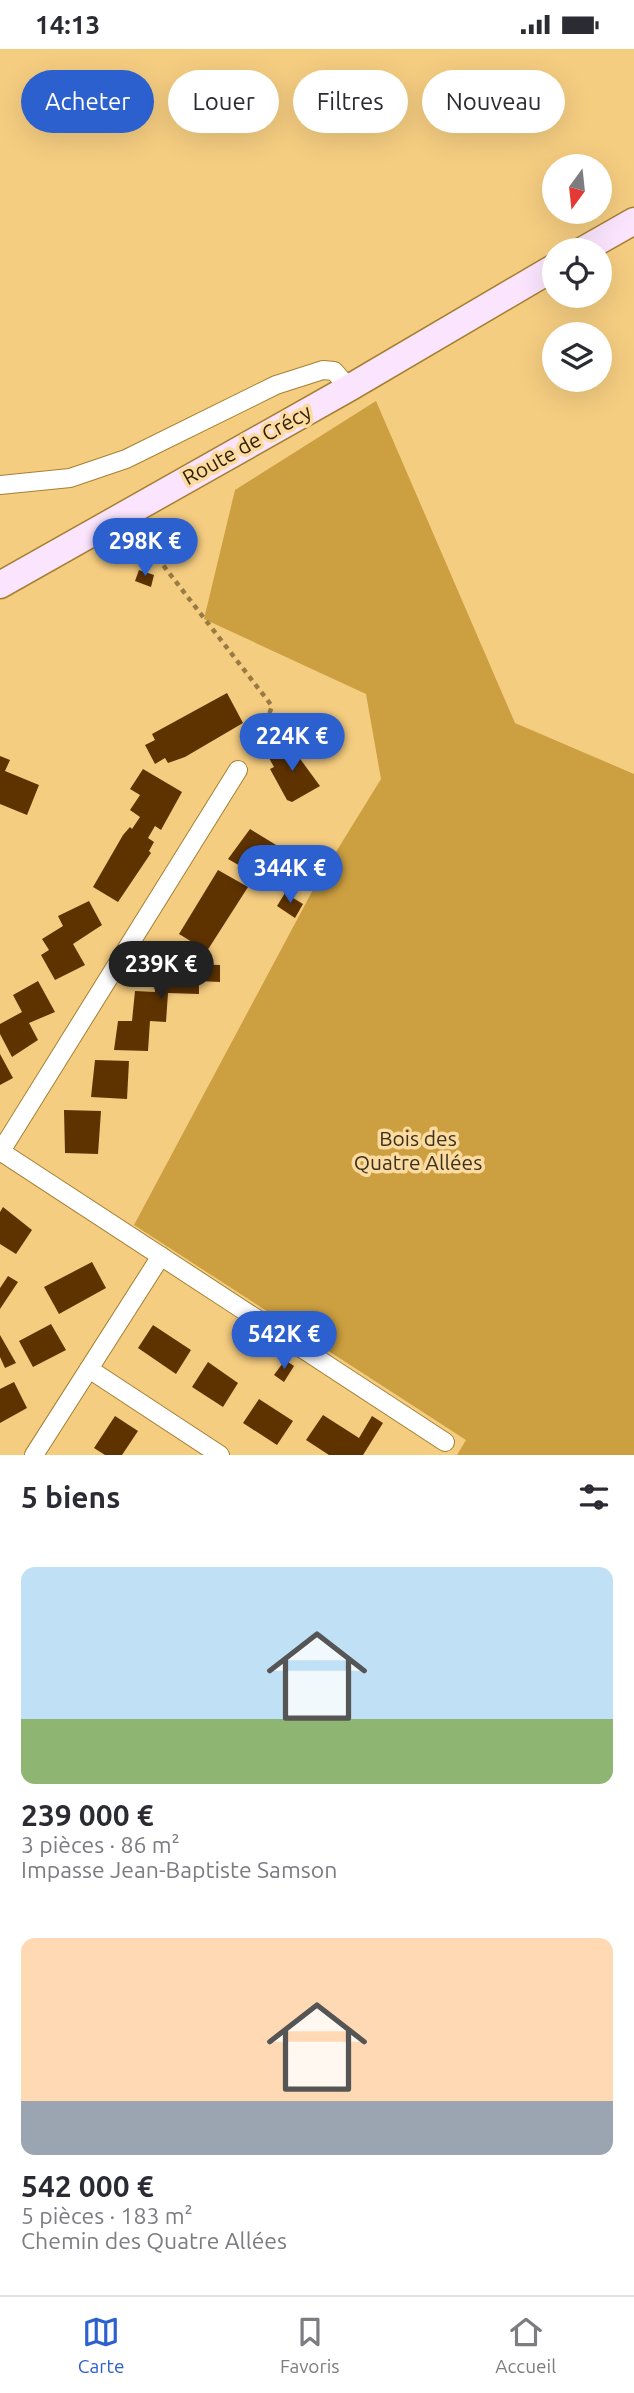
<!DOCTYPE html>
<html lang="fr">
<meta charset="utf-8">
<style>
:root{--surface:#fff;--page:#f2f2f3;--text:#2b2b33;--muted:#7c7c81;--line:#e1e1e2;--accent:#2b60ce}
body{margin:0;font-family:Ubuntu,sans-serif;background:var(--page);color:var(--text);height:100vh;display:flex;flex-direction:column;font-size:26px;white-space:nowrap}
*{box-sizing:border-box;margin:0}
p{font-size:23px;color:var(--muted)}
.icon{flex:none;width:38px;height:38px;fill:none;stroke:currentColor;stroke-width:2;stroke-linecap:round;stroke-linejoin:round}
.map{position:relative;height:1406px;overflow:hidden}
.details{display:flex;flex-direction:column;background:var(--surface);flex:1}
.details>*{flex:none}
.guide{position:absolute;left:21px;top:21px;width:593px;height:63px;display:flex;gap:14px}
.needle{width:46px;rotate:195deg}
.buttons{position:absolute;left:542px;top:105px;display:grid;gap:14px}
.buttons a{display:grid;place-items:center;width:70px;height:70px;border-radius:50%;background:var(--surface);box-shadow:0 7px 28px #0002;font-size:35px}
.price{position:absolute;translate:-50% -60px;padding:0 16px;border-radius:24px;background:var(--accent);color:#fff;font-size:23px;line-height:46px;filter:drop-shadow(0 2px 4px #0008)}
.price::after{content:'';position:absolute;left:50%;top:42px;width:21px;height:16px;margin-left:-10px;background:inherit;clip-path:polygon(0 0,100% 0,50% 100%)}
.price.current{background:#222;color:#fff}
ul{padding:0;list-style:none}
li{display:grid;align-content:center;gap:14px;height:371px;padding:0 21px}
li span{display:grid;place-items:center;height:217px;border-radius:14px;color:#555}
li>.icon{margin-inline-start:auto}
span .icon{width:126px;height:126px;fill:#fffc;stroke-width:1}
li b{font-size:30px}
h2{display:flex;justify-content:space-between;align-items:center;height:84px;padding:0 21px;font-size:30px}
.pill{padding:0 24px;border-radius:32px;background:var(--surface);box-shadow:0 7px 28px #0002;font-size:24px;line-height:63px}
.pill.current{background:var(--accent);color:#fff}
.status{display:flex;justify-content:space-between;align-items:center;height:49px;padding:0 35px;background:var(--surface);direction:ltr}
.status svg{height:19px;fill:currentColor}
.dock{display:flex;justify-content:space-around;align-items:center;height:98px;border-top:2px solid var(--line);background:var(--surface);font-size:19px;color:var(--muted)}
.dock a{display:grid;justify-items:center;gap:4px}
.dock .current{color:var(--accent)}
.map>svg:first-child{display:block}
</style>
<div class="status"><b>14:13</b><svg viewBox="0 0 49 12"><path d="M0 12V9h3v3zM5 12V6h3v6zM10 12V3h3v9zM15 12V0h3v12zM26 1h20v11H26zM47 4h2v5h-2z"/></svg></div>
<div class="map">
<svg width="634" height="1406" viewBox="0 0 634 1406">
<rect width="100%" height="100%" fill="#f5cd81"/>
<polygon fill="#cc9f40" points="376,352 515,674 634,725 634,1406 457,1406 466,1391 134,1176 315,837 381,730 366,645 204,570 235,441"/>
<g fill="#5f3300">
<polygon points="139,521 154,526 151,538 135,532"/>
<polygon points="227,644 243,674 185,708 168,714 165,709 155,715 145,696 155,691 152,685"/>
<polygon points="294,690 302,705 298,707 320,737 292,753 287,751 270,720 274,718 269,709 285,700 283,695"/>
<polygon points="0,707 10,711 5,722 39,736 27,766 0,755"/>
<polygon points="143,720 182,743 161,781 155,777 148,789 154,793 149,802 151,804 118,853 93,838 123,786 130,778 132,780 140,768 130,761 140,746 130,740"/>
<polygon points="250,780 286,802 268,833 228,810"/>
<polygon points="218,821 248,838 207,902 179,885"/>
<polygon points="285,844 303,855 295,869 277,857"/>
<polygon points="89,852 102,876 73,895 85,916 55,931 41,906 49,901 42,890 63,877 58,867"/>
<polygon points="153,914 220,916 220,933 199,932 199,945 168,944 166,973 150,972 148,1002 114,1001 118,972 132,972 135,942 155,943"/>
<polygon points="38,932 55,963 29,974 38,991 12,1008 0,985 0,975 22,963 13,946"/>
<polygon points="0,1005 13,1029 0,1036"/>
<polygon points="95,1011 129,1012 127,1050 91,1048"/>
<polygon points="64,1061 101,1062 98,1105 65,1104"/>
<polygon points="3,1158 32,1181 16,1205 0,1195 0,1163"/>
<polygon points="92,1213 106,1239 59,1265 44,1238"/>
<polygon points="8,1227 18,1233 0,1260 0,1239"/>
<polygon points="51,1275 66,1301 33,1318 19,1292"/>
<polygon points="153,1276 191,1301 176,1325 138,1299"/>
<polygon points="0,1286 16,1314 5,1319 0,1308"/>
<polygon points="285,1311 294,1317 284,1333 274,1326"/>
<polygon points="208,1313 238,1334 223,1358 192,1338"/>
<polygon points="14,1333 27,1359 0,1374 0,1340"/>
<polygon points="259,1350 293,1372 277,1396 243,1374"/>
<polygon points="323,1366 359,1389 372,1367 383,1374 363,1406 329,1406 306,1391"/>
<polygon points="115,1367 138,1382 122,1406 105,1406 94,1399"/>
</g>
<g fill="none" stroke-linecap="round" stroke-linejoin="round">
<defs>
<g id="street">
<polyline points="0,436 70,429 126,410 276,336 323,321 334,322 349,339"/>
<polyline points="0,1102 445,1393"/>
<polyline points="1,1102 238,721"/>
<polyline points="89,1320 220,1406"/>
<polyline points="34,1406 161,1207"/>
</g>
<g id="secondary">
<polyline points="583,201 634,172"/>
<polyline points="0,536 349,339 555,218"/>
</g>
</defs>
<use href="#street" stroke="#a58032" stroke-width="20"/>
<use href="#secondary" stroke="#a58032" stroke-width="29"/>
<polyline stroke="#987b44" stroke-width="4.5" stroke-dasharray="5 5" stroke-linecap="butt" points="139,485 272,657 262,685 249,705"/>
<use href="#street" stroke="#fff" stroke-width="18"/>
<use href="#secondary" stroke="#fbe5fe" stroke-width="26"/>
</g>
<g text-anchor="middle" stroke-width="7" stroke-linejoin="round" paint-order="stroke">
<g font-size="21" fill="#302000" stroke="#fbdba0">
<text transform="translate(247 396) rotate(-29)" y="7">Route de Crécy</text>
</g>
<g font-size="21" fill="#3b311e" stroke="#fbdba0">
<text x="418" y="1097">Bois des<tspan x="418" dy="24">Quatre Allées</tspan></text>
</g>
</g>
</svg>
<div class="buttons">
<a><svg class="needle" viewBox="-14 -14 28 28"><path d="M0-13l5 13h-10z" fill="#e53935"/><path d="M0 13l5-13h-10z" fill="#7c7c81"/></svg></a>
<a><svg class="icon" aria-label="locate" viewBox="0 0 24 24"><circle cx="12" cy="12" r="6"/><path d="M12 2v4M12 18v4M2 12h4M18 12h4"/></svg></a>
<a><svg class="icon" aria-label="layers" viewBox="0 0 24 24"><path d="M12 4l9 5-9 5-9-5zM3 14l9 5 9-5"/></svg></a>
</div>
<b class="price" style="left:145px;top:529px">298K €</b>
<b class="price" style="left:292px;top:724px">224K €</b>
<b class="price" style="left:290px;top:856px">344K €</b>
<b class="price current" style="left:161px;top:952px">239K €</b>
<b class="price" style="left:284px;top:1322px">542K €</b>
<div class="guide">
<a class="pill current">Acheter</a>
<a class="pill">Louer</a>
<a class="pill">Filtres</a>
<a class="pill">Nouveau</a>
</div>
</div>
<section class="details">
<h2>5 biens<svg class="icon" aria-label="filters" viewBox="0 0 24 24"><path d="M4 7h16M4 17h16"/><circle cx="9" cy="7" r="2"/><circle cx="15" cy="17" r="2"/></svg></h2>
<ul>
<li><span style="background:linear-gradient(#bfe0f5 70%,#8fb573 0)"><svg class="icon" aria-label="home" viewBox="0 0 24 24"><path d="M3 11l9-7 9 7M6 9v11h12V9"/></svg></span><div><b>239 000 €</b><p>3 pièces · 86 m²</p><p>Impasse Jean-Baptiste Samson</p></div></li>
<li><span style="background:linear-gradient(#ffd9b3 75%,#9aa5b1 0)"><svg class="icon" aria-label="home" viewBox="0 0 24 24"><path d="M3 11l9-7 9 7M6 9v11h12V9"/></svg></span><div><b>542 000 €</b><p>5 pièces · 183 m²</p><p>Chemin des Quatre Allées</p></div></li>
</ul>
</section>
<nav class="dock">
<a class="current"><svg class="icon" aria-label="map" viewBox="0 0 24 24"><path d="M3 6l6-2 6 2 6-2v14l-6 2-6-2-6 2zM9 4v14M15 6v14"/></svg>Carte</a>
<a><svg class="icon" aria-label="saved" viewBox="0 0 24 24"><path d="M7 4h10v16l-5-4-5 4z"/></svg>Favoris</a>
<a><svg class="icon" aria-label="home" viewBox="0 0 24 24"><path d="M3 11l9-7 9 7M6 9v11h12V9"/></svg>Accueil</a>
</nav>
